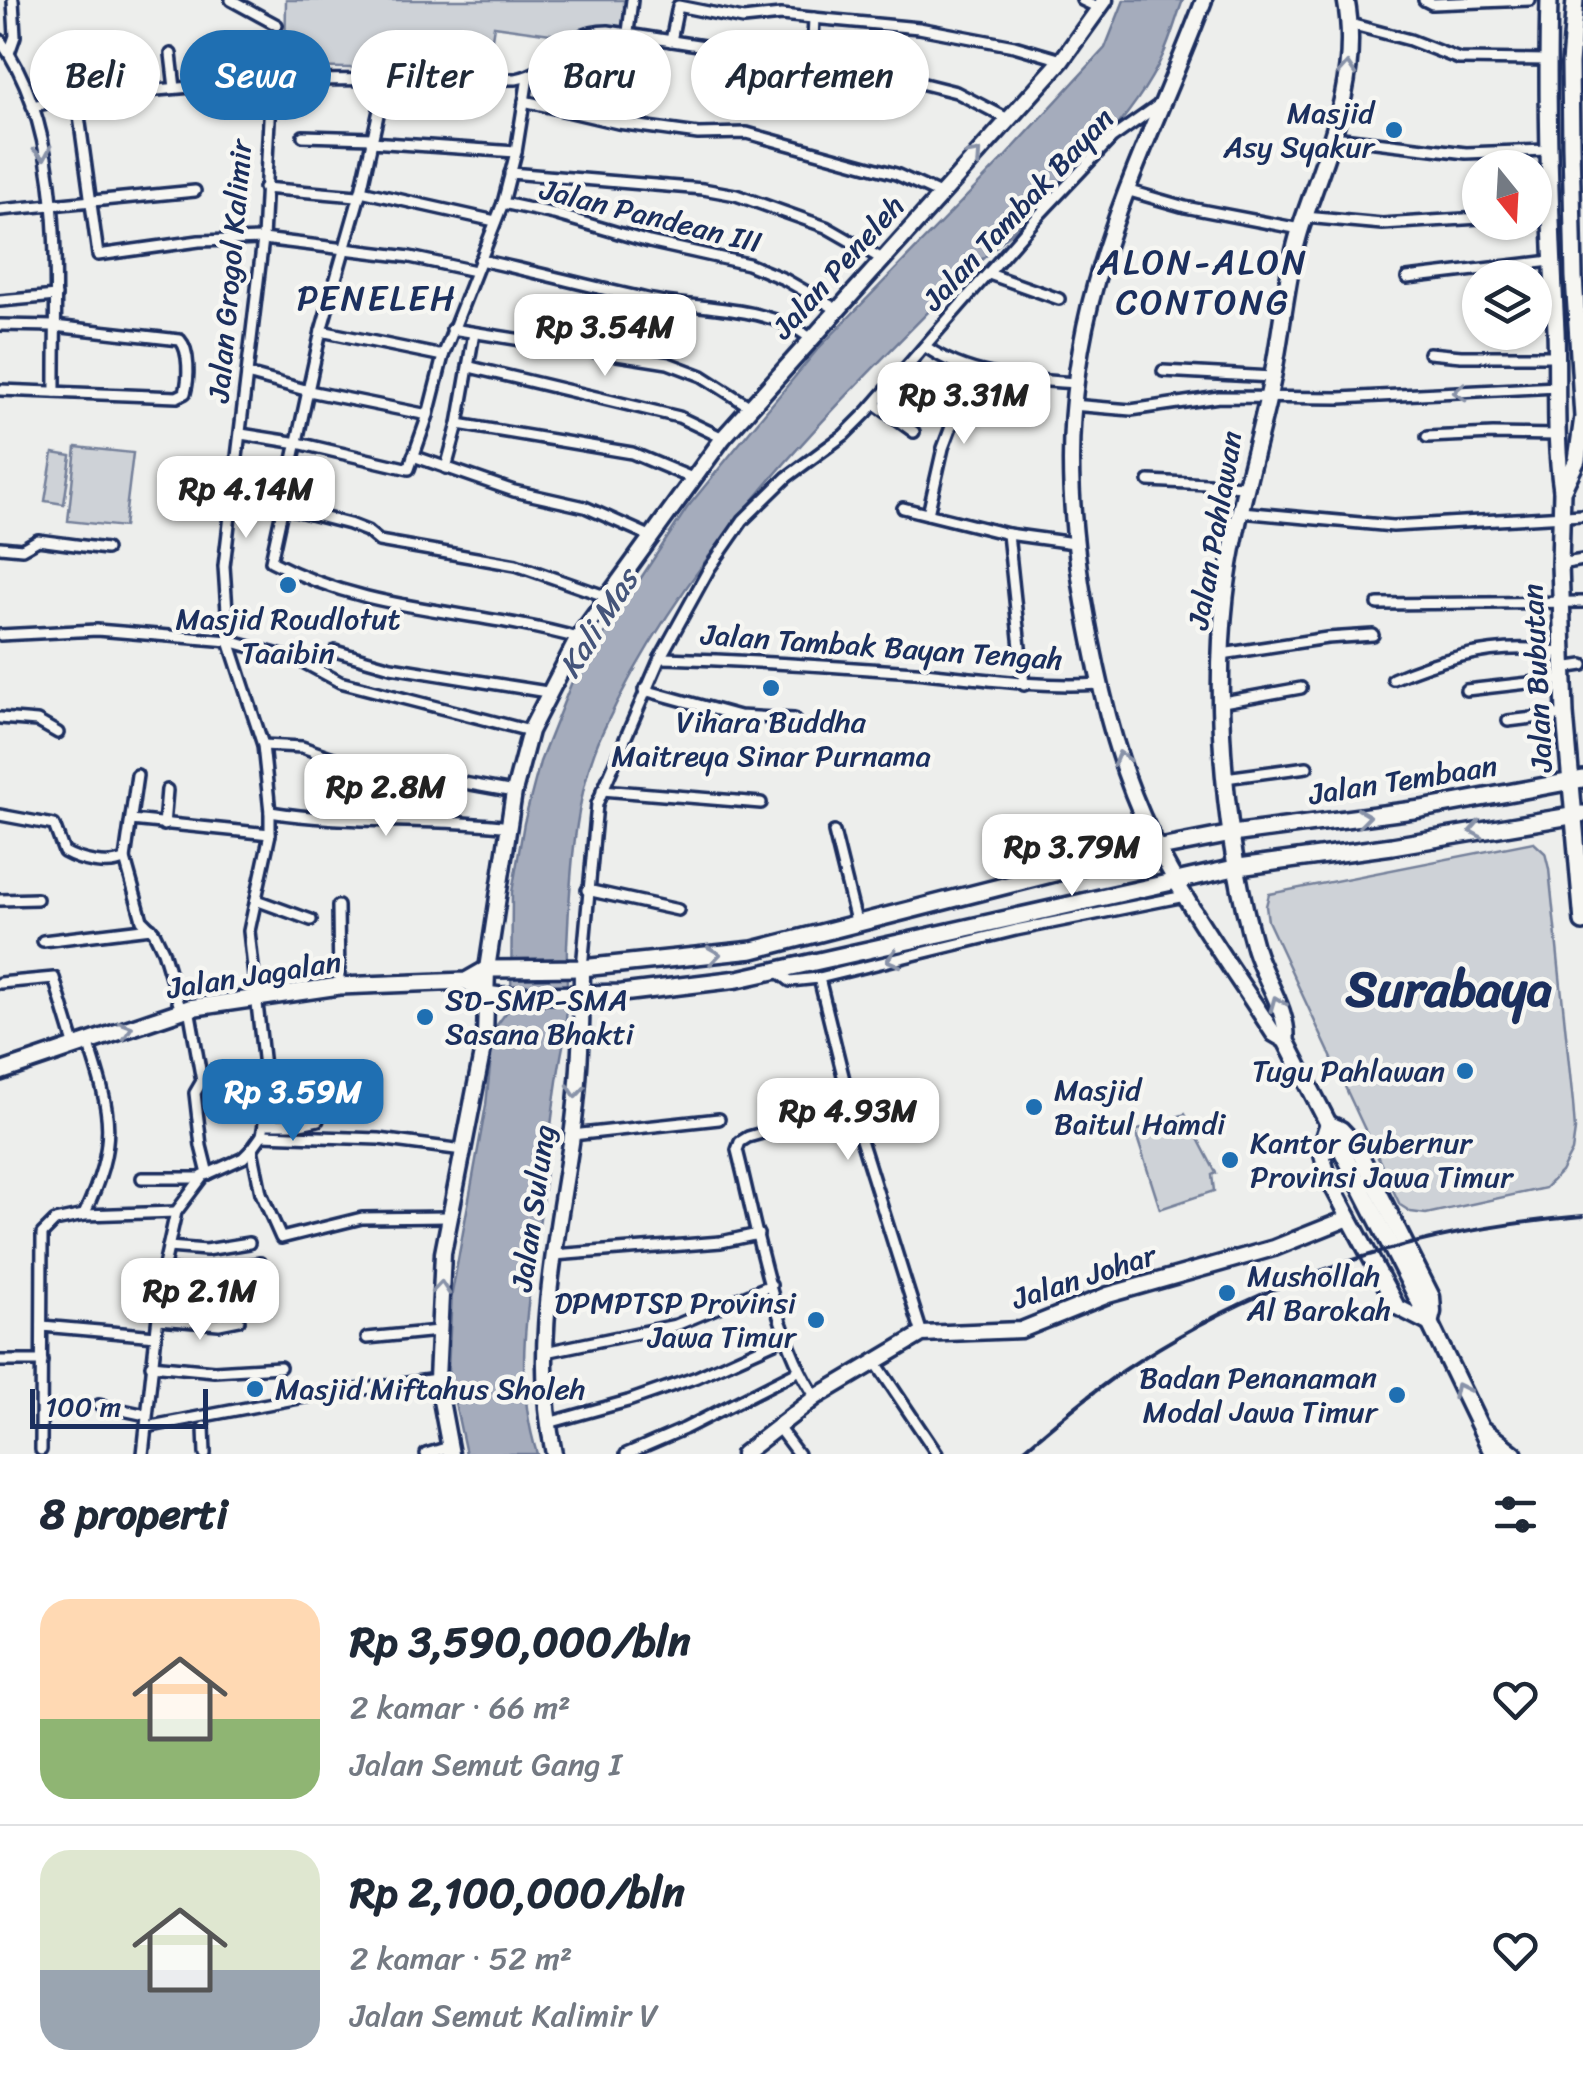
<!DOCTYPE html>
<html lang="id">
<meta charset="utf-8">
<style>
:root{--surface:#fff;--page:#f6f6f7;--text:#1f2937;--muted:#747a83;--line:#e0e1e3;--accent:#1f6fb2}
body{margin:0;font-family:Sriracha,sans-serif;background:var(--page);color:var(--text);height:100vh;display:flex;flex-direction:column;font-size:38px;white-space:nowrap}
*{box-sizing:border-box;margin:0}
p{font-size:32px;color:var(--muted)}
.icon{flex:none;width:55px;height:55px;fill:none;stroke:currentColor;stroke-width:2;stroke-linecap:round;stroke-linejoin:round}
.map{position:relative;height:1454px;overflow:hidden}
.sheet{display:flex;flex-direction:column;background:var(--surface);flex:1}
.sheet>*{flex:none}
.hud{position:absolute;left:30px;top:30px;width:1000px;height:90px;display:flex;gap:20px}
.needle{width:65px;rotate:162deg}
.fabs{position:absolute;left:1462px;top:150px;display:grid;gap:20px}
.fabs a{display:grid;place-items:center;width:90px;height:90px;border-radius:50%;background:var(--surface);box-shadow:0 2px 8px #0004;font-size:50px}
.scale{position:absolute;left:30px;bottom:25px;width:178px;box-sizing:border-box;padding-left:10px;border:5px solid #1b2f5e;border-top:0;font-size:28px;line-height:35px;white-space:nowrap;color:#1b2f5e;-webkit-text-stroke:8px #f6f6f2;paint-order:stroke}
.price{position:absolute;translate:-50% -85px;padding:0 22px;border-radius:20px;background:#fff;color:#222;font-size:32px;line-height:65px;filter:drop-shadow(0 2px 5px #0008)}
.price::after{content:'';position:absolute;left:50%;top:60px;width:30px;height:22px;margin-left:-15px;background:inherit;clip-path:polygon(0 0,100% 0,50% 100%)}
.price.selected{background:var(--accent);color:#fff}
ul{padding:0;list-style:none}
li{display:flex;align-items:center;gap:30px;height:250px;padding:0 40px}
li+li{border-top:2px solid var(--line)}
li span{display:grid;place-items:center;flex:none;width:280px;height:200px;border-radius:30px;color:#555}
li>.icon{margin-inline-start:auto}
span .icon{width:120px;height:120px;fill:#fffc;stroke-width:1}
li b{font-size:42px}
h2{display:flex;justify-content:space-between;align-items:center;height:120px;padding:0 40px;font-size:42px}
.chip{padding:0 35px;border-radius:45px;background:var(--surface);box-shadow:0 2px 8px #0004;font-size:35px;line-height:90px}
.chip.selected{background:var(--accent);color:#fff}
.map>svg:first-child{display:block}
</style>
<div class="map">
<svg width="1583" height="1454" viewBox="0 0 1583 1454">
<rect width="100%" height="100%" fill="#edeeec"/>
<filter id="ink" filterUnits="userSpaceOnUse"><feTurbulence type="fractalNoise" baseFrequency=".01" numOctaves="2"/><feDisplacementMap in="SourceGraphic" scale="20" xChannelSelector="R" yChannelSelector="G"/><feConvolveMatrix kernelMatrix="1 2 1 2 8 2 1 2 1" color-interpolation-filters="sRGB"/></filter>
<g filter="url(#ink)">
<g fill="#ced2d7" stroke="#74809a" stroke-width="2.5">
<polygon points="286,0 624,0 624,26 592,27 565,36 494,26 487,70 285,67"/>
<polygon points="76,447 133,453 124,527 68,521"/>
<polygon points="53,453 71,456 64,504 45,501"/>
<polygon points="1533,842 1545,853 1549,869 1573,1103 1575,1130 1572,1151 1561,1172 1545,1188 1426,1214 1411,1212 1400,1205 1268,921 1266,906 1269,894"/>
<polygon points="1185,1114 1216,1173 1212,1175 1214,1191 1160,1209 1135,1131"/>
</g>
<path fill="#a5acbc" stroke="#6e7a96" stroke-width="2.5" d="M1124,0H1183C1176,18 1171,38 1163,55C1124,142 1022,219 955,285C821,420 684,556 603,731C574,792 570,879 567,946C566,979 569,1013 563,1046C553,1096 549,1146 543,1196C532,1283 510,1368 537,1454H466L448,1370L452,1293L486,1105L494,1029L511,1006L512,892L524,823L540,762L571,684L687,508L749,432L817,350L1003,159L1105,48Z"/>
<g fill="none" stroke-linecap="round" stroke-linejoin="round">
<defs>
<g id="street">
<polyline points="231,0 277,25"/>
<polyline points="1082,0 1101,9"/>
<polyline points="1424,0 1432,4 1530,0"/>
<polyline points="1350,24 1410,40 1459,59 1547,60"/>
<polyline points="628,32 632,0"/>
<path d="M0,40C68,134 54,282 55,392"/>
<polyline points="671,41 678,6 743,19 781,15 919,28 1014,46 1062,60"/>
<polyline points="9,53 15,36 13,0"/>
<polyline points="171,54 175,88"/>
<polyline points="71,57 98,255 199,241 263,239 410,257 475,271"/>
<polyline points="120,61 124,94"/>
<polyline points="812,63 814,18"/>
<path d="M386,79L361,191L321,331L271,561C373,615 472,608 578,638"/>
<polyline points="524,101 618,123 698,134 747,133 896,174 940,194"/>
<path d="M32,106L78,97L271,80L516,79C562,70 559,31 608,31L884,74L956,92L1008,119"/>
<polyline points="303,136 372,138"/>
<polyline points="1334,137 1466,153 1547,150"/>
<polyline points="371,142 516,152"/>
<polyline points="510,173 703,189 736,195 826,227 882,259"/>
<polyline points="264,188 357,196"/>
<polyline points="1126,190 1185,207 1300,229"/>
<polyline points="361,191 495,221"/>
<polyline points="503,203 554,214 649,242 748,264 784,279 838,310"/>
<polyline points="0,210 195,191"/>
<polyline points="1305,217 1382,224 1480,218"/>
<path d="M480,260C536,272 592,287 647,299C702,310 765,304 812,339"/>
<polyline points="989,274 1059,299"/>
<polyline points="1407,278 1551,261"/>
<polyline points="0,301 56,296"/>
<path d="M0,325L54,326L180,340C190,351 189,379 185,393L177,397L0,390"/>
<polyline points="452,329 668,363 702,376 749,406"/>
<polyline points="321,331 443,356"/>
<path d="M926,347C970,378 1022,379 1075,383"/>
<polyline points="1429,353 1461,356 1556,356"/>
<polyline points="909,366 954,394 1001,409"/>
<polyline points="470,367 679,417 723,438"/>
<polyline points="1163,371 1272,377"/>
<polyline points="247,374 309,391 428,415"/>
<polyline points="875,404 914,432"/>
<polyline points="1072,405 1131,410 1219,397 1340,398 1557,387"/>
<polyline points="458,424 632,453 692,478"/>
<polyline points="241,434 298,443 409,469 428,415 443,356 503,203 516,152 528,77"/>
<polyline points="1427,437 1493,434 1556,435"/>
<polyline points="413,456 514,491 585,507 650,536"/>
<polyline points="446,468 458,424 474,333"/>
<polyline points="1149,481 1246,486"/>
<polyline points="233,494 349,524 367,531 379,541 516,565 605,596"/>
<polyline points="903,508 1008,534 1074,543"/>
<polyline points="1241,512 1393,526 1583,515"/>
<polyline points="928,514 943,448 972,371"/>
<polyline points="1008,534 1024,685"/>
<polyline points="0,547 22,549 38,540 106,549"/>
<polyline points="1560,564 1583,560"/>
<polyline points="1378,604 1583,602"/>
<polyline points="0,635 97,630 229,641 301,661 340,682 530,731"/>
<polyline points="335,651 391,667 547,692"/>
<polyline points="1222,654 1327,638 1373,635"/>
<path d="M660,658C745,660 830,666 915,672C978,678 1035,688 1099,684"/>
<polyline points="1563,668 1583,665"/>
<path d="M1393,679C1446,656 1505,641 1563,653"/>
<polyline points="644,690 739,716 794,719"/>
<polyline points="1466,690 1564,679"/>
<polyline points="1223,702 1301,688"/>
<polyline points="0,718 37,721 58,733"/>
<polyline points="1508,721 1565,714"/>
<polyline points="263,745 302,747 342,761 514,792"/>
<polyline points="137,775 125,859 142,920 154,932 163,951 181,1011"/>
<polyline points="1225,778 1307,767"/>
<polyline points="602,790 761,803"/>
<path d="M270,812C348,825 429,817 509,827"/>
<path d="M0,815L54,825L64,852C80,861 109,868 125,859"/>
<polyline points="131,820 270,834"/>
<polyline points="164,825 167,790"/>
<polyline points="834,832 857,925"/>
<polyline points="587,890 678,910"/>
<polyline points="0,900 37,899"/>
<polyline points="256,900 311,920"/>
<polyline points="338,906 339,986"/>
<polyline points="43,941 151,928"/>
<polyline points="582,968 597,804 660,658 709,569 743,520 787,477 844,435 867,412 1040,214 1112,138 1163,102"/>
<polyline points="777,971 790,981 819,978 1016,930 1185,896"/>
<polyline points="819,978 851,1108 922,1334"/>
<polyline points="0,983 54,978 75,1047"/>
<polyline points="189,1008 202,1081 195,1093 201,1146 208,1174"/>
<polyline points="264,1124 300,1124 318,1120"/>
<polyline points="262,1135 379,1139 463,1150"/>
<polyline points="572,1135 719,1119"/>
<polyline points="252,1149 261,1193 281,1238 362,1218 449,1217"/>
<polyline points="142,1178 201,1178"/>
<path d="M84,1215C118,1142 112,1115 88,1042"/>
<polyline points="168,1247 206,1250 249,1243"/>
<polyline points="554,1255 721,1242 758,1234"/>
<polyline points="163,1270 197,1274 260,1263"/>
<polyline points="159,1319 219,1324 239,1320"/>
<polyline points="42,1326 156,1336"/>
<polyline points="367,1338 438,1331"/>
<polyline points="545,1352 676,1325 771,1285"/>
<polyline points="874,1360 937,1454"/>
<polyline points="0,1361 42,1361"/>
<polyline points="151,1365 214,1371 280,1367"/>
<path d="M816,1397C775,1340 755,1220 737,1150L740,1142L748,1137L851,1108"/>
<polyline points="99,1405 146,1415"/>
<polyline points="548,1423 628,1401 697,1377 788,1336"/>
<polyline points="777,1426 798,1454"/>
<polyline points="146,1427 305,1397 437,1379"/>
<polyline points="204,1427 205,1454"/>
<polyline points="41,1450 42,1234 55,1221 84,1215 176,1212"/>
<polyline points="143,1454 163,1270 176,1212 203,1176 243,1158 252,1149 262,1135 264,1124 265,1076 249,931 270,834 270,812 263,745 229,641 224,566 263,239 271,80"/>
<polyline points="426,1454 449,1447"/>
<polyline points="626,1454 684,1429 798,1371"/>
</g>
<g id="secondary">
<path d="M1204,0C1169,94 1123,185 1096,282C1061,407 1066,515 1091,640C1104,707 1121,773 1151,835C1185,904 1232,969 1274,1034L1286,1041"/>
<polygon points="1328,1123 1341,1129 1355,1144 1432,1297 1433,1312 1430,1324 1397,1307 1329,1180 1320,1147"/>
<polyline points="451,1454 437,1379 443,1253 485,1038 487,969 514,792 530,731 578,638 723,438 1062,60 1105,0"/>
<path d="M554,1454C531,1349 557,1240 572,1136C580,1081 582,1023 582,968"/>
<polyline points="743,1454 816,1397 922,1334 1021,1330 1108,1295 1274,1248 1349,1218"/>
</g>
<g id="primary">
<path d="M1346,0C1361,81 1326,152 1301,227C1287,270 1282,329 1273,375C1258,449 1233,522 1225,597C1213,706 1225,844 1255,949C1264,979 1288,1010 1286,1041L1422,1307L1493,1454"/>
<path d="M1549,0C1546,110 1550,219 1556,330C1558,383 1554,437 1562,490"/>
<polyline points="1575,0 1570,64 1571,145 1574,277 1583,417 1577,460 1562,491 1560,564 1565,714 1583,922"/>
<polyline points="466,981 486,994 501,996 622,993 738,979 1239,867 1392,846 1583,814"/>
<polyline points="0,1072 189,1008 339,986 466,981 487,969 582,968 753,950 1129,854 1232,834 1421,809 1583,779"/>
<polyline points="1482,1429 1514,1454"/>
</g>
</defs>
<use href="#street" stroke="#1b2f5e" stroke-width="16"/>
<use href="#secondary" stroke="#1b2f5e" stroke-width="21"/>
<use href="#primary" stroke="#1b2f5e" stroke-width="22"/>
<use href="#street" stroke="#f6f6f2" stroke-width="9"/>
<use href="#secondary" stroke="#f6f6f2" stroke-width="14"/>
<use href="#primary" stroke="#f6f6f2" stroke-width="15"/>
<path stroke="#1b2f5e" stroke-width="4" d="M1019,1454C1052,1426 1085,1397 1120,1373C1262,1277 1414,1230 1583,1216"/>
</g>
<defs><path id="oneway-chevron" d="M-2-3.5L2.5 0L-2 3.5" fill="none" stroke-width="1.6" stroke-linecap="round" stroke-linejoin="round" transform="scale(2.5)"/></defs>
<g stroke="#8892a8">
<use href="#oneway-chevron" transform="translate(1347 69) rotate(-86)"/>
<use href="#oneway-chevron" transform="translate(43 153) rotate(80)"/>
<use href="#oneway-chevron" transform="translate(975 156) rotate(-48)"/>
<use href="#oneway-chevron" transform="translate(1460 392) rotate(177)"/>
<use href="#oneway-chevron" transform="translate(1121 758) rotate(-106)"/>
<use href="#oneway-chevron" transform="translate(1364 817) rotate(-7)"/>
<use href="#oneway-chevron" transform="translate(1476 830) rotate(170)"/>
<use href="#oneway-chevron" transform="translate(714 955) rotate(-8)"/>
<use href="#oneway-chevron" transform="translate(893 959) rotate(165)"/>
<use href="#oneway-chevron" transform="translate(1277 1003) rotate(-112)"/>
<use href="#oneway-chevron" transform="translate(126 1029) rotate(-18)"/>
<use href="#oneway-chevron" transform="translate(576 1091) rotate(95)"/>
<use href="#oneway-chevron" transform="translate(441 1288) rotate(-85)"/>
<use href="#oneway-chevron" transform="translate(1460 1390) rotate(-116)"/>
</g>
</g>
<g fill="#1f6fb2" stroke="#f6f6f2" stroke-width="4">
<circle cx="1394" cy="130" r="10"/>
<circle cx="288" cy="585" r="10"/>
<circle cx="771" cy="688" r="10"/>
<circle cx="425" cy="1017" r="10"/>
<circle cx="1465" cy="1071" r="10"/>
<circle cx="1034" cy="1107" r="10"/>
<circle cx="1230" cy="1160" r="10"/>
<circle cx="1227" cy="1293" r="10"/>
<circle cx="816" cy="1320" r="10"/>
<circle cx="255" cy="1389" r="10"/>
<circle cx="1397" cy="1395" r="10"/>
</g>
<g text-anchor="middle" stroke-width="9" stroke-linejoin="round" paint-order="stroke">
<g font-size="30" fill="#1b2f5e" stroke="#f6f6f2" text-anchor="start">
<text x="1374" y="123" text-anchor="end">Masjid<tspan x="1374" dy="34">Asy Syakur</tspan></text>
<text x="288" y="629" text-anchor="middle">Masjid Roudlotut<tspan x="288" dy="34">Taaibin</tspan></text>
<text x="771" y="732" text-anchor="middle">Vihara Buddha<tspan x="771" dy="34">Maitreya Sinar Purnama</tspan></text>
<text x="445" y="1010">SD-SMP-SMA<tspan x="445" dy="34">Sasana Bhakti</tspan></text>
<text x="1445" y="1081" text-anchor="end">Tugu Pahlawan</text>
<text x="1054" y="1100">Masjid<tspan x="1054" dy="34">Baitul Hamdi</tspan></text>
<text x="1250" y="1153">Kantor Gubernur<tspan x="1250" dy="34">Provinsi Jawa Timur</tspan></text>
<text x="1247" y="1286">Mushollah<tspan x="1247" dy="34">Al Barokah</tspan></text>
<text x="796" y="1313" text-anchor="end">DPMPTSP Provinsi<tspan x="796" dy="34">Jawa Timur</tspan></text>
<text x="1377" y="1388" text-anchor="end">Badan Penanaman<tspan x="1377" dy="34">Modal Jawa Timur</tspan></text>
<text x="275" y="1399">Masjid Miftahus Sholeh</text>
</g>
<g font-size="30" fill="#1b2f5e" stroke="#f6f6f2">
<text transform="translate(1018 209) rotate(-47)" y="10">Jalan Tambak Bayan</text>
<text transform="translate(651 216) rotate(14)" y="10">Jalan Pandean III</text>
<text transform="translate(838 267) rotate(-48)" y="10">Jalan Peneleh</text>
<text transform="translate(230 271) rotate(-85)" y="10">Jalan Grogol Kalimir</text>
<text transform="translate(1215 530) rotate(-80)" y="10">Jalan Pahlawan</text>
<text transform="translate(882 647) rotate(4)" y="10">Jalan Tambak Bayan Tengah</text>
<text transform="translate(1537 678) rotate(-93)" y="10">Jalan Bubutan</text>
<text transform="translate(1403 780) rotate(-9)" y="10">Jalan Tembaan</text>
<text transform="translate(254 975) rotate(-9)" y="10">Jalan Jagalan</text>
<text transform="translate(533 1208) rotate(-82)" y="10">Jalan Sulung</text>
<text transform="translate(1084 1277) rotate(-18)" y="10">Jalan Johar</text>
</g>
<g font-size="32" font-style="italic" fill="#44547a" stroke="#f6f6f2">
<text transform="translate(598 623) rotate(-58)" y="11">Kali Mas</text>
</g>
<g font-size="35" letter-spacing="2.5" fill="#1b2f5e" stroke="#f6f6f2">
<text x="1203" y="274">ALON-ALON<tspan x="1203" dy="40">CONTONG</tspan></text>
<text x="377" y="310">PENELEH</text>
</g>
<g font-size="50" font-weight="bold" fill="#1b2f5e" stroke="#f6f6f2">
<text x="1449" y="1006">Surabaya</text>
</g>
</g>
</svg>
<div class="fabs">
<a><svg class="needle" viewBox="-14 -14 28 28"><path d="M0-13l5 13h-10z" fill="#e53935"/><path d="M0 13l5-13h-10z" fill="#747a83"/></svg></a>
<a><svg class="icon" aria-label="layers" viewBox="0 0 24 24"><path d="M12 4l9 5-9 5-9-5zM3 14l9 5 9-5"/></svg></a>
</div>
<div class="scale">100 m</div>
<b class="price" style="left:605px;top:379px">Rp 3.54M</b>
<b class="price" style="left:964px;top:447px">Rp 3.31M</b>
<b class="price" style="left:246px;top:541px">Rp 4.14M</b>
<b class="price" style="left:386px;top:839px">Rp 2.8M</b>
<b class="price" style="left:1072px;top:899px">Rp 3.79M</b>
<b class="price selected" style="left:293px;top:1144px">Rp 3.59M</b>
<b class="price" style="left:848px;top:1163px">Rp 4.93M</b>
<b class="price" style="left:200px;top:1343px">Rp 2.1M</b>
<div class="hud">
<a class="chip">Beli</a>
<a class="chip selected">Sewa</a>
<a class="chip">Filter</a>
<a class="chip">Baru</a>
<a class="chip">Apartemen</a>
</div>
</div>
<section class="sheet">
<h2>8 properti<svg class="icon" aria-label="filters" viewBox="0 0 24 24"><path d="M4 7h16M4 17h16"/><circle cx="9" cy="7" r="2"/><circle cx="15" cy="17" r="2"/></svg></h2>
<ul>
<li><span style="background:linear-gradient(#ffd9b3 60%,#8fb573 0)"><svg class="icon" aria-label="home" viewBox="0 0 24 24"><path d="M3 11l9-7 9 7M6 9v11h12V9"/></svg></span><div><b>Rp 3,590,000/bln</b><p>2 kamar · 66 m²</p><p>Jalan Semut Gang I</p></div><svg class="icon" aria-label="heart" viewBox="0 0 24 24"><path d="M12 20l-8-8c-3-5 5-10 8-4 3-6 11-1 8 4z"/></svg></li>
<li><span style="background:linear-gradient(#dfe7d0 60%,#9aa5b1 0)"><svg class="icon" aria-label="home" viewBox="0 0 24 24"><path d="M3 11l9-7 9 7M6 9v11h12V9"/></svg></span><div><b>Rp 2,100,000/bln</b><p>2 kamar · 52 m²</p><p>Jalan Semut Kalimir V</p></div><svg class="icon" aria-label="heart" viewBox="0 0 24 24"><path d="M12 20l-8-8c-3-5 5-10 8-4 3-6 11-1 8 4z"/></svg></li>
</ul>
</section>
